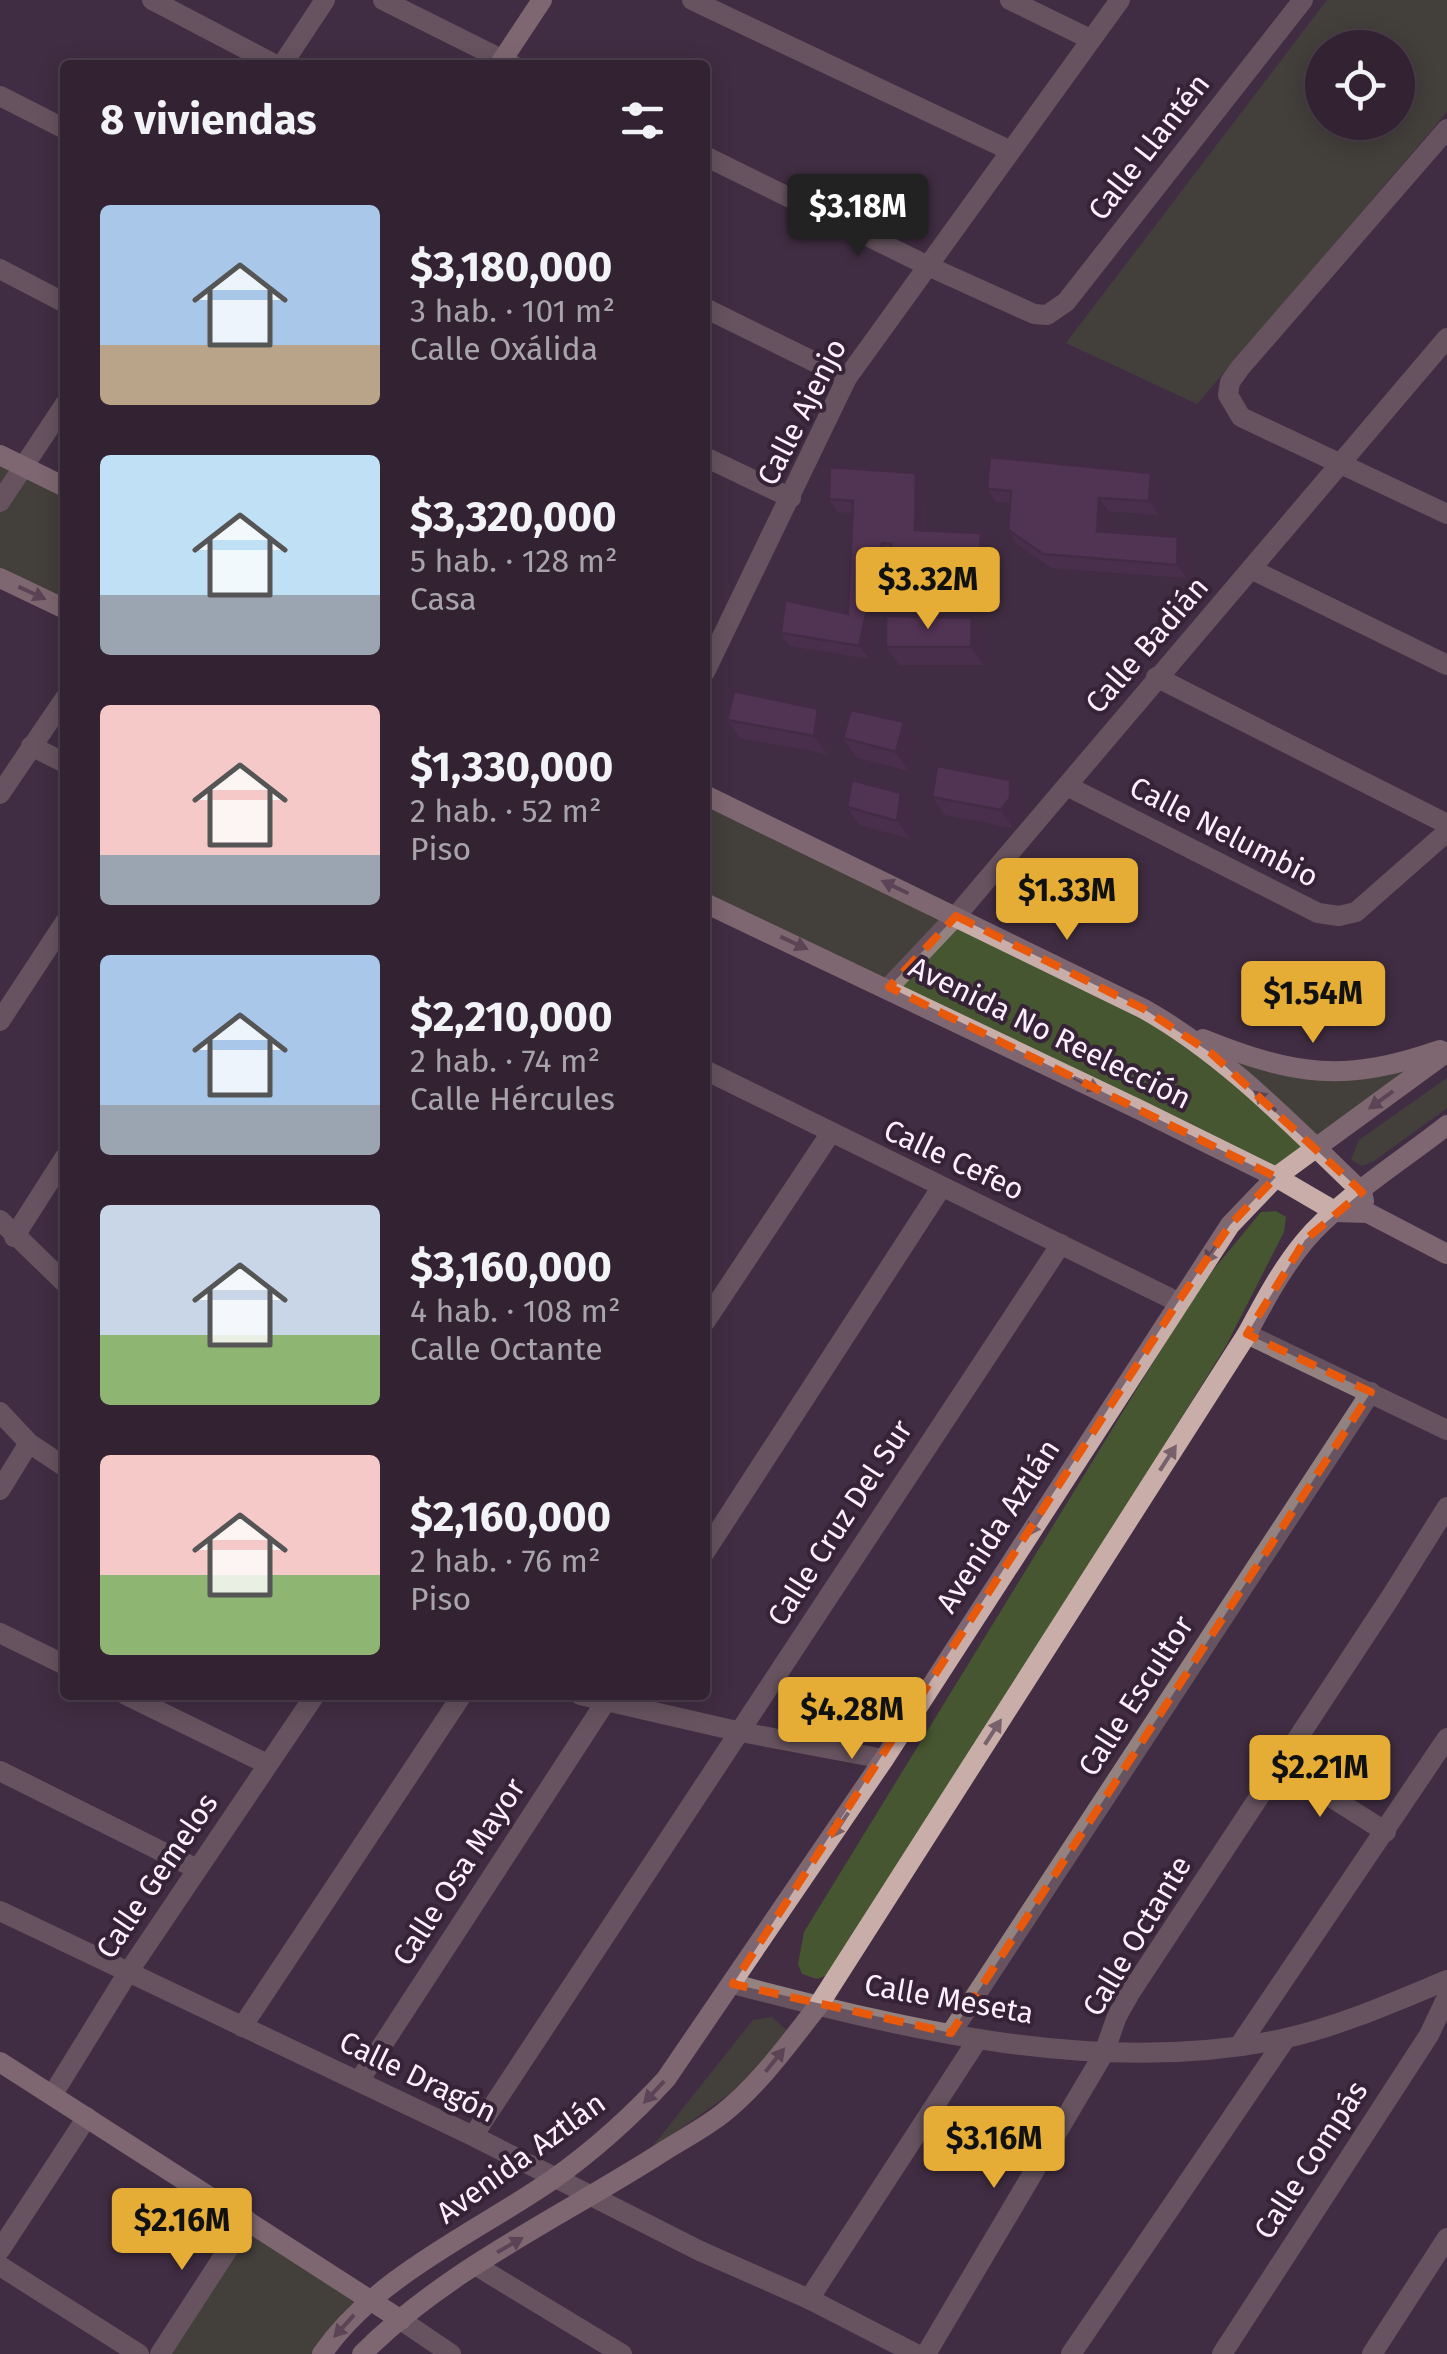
<!DOCTYPE html>
<html lang="es">
<meta charset="utf-8">
<style>
:root{--surface:#322232;--page:#3d2f3e;--text:#f1f3f6;--muted:#a8a4ac;--line:#4d3f4d;--accent:#e5ad35}
body{margin:0;font-family:"Fira Sans",sans-serif;background:var(--page);color:var(--text);height:100vh;display:flex;flex-direction:column;font-size:38px;white-space:nowrap}
*{box-sizing:border-box;margin:0}
p{font-size:32px;color:var(--muted)}
.icon{flex:none;width:55px;height:55px;fill:none;stroke:currentColor;stroke-width:2;stroke-linecap:round;stroke-linejoin:round}
.map{position:relative;flex:1;overflow:hidden}
.panel{position:absolute;left:60px;top:60px;width:650px;height:1640px;display:flex;flex-direction:column;background:var(--surface);border-radius:10px;box-shadow:0 5px 25px #0003,0 0 0 2px var(--line)}
.panel>*{flex:none}
.controls{position:absolute;left:1305px;top:30px;display:grid;gap:20px}
.controls a{display:grid;place-items:center;width:110px;height:110px;border-radius:50%;background:var(--surface);box-shadow:0 5px 25px #0003,0 0 0 2px var(--line);font-size:50px}
.price{position:absolute;translate:-50% -85px;padding:0 22px;border-radius:10px;background:var(--accent);color:#111;font-size:32px;line-height:65px;filter:drop-shadow(0 2px 5px #0008)}
.price::after{content:'';position:absolute;left:50%;top:60px;width:30px;height:22px;margin-left:-15px;background:inherit;clip-path:polygon(0 0,100% 0,50% 100%)}
.price.active{background:#222;color:#fff}
ul{padding:0;list-style:none}
li{display:flex;align-items:center;gap:30px;height:250px;padding:0 40px}
li span{display:grid;place-items:center;flex:none;width:280px;height:200px;border-radius:10px;color:#555}
li>.icon{margin-inline-start:auto}
span .icon{width:120px;height:120px;fill:#fffc;stroke-width:1}
li b{font-size:42px}
h2{display:flex;justify-content:space-between;align-items:center;height:120px;padding:0 40px;font-size:42px}
.map>svg:first-child{display:block}
</style>
<div class="map">
<svg width="1447" height="2354" viewBox="0 0 1447 2354">
<rect width="100%" height="100%" fill="#422d43"/>
<g fill="#465631" fill-rule="evenodd">
<path d="M1327,0H1447V112L1197,404L1066,343ZM1322,48H1398V122H1322Z"/>
<polygon points="0,455 65,487 65,609 0,578"/>
<polygon points="705,795 1182,1030 1290,1070 1447,1048 1276,1177 705,903"/>
<polygon points="1447,1078 1447,1108 1374,1161 1362,1166 1351,1160 1359,1140"/>
<polygon points="1276,1211 1286,1217 1284,1232 1226,1346 838,1971 817,1979 802,1974 798,1964 804,1932 1200,1286 1261,1212"/>
<polygon points="772,2017 791,2034 735,2090 649,2151 753,2020"/>
<polygon points="247,2220 368,2300 322,2354 160,2354"/>
</g>
<g fill="none" stroke-linecap="round" stroke-linejoin="round">
<g stroke="#938280" stroke-width="20">
<polyline points="152,0 276,65"/>
<polyline points="383,0 513,65"/>
<polyline points="692,0 1009,150"/>
<polyline points="1010,0 1090,39"/>
<polyline points="282,65 325,0"/>
<polyline points="0,96 65,129"/>
<polyline points="1447,129 1240,368 1230,382 1228,395 1241,417 1447,514"/>
<polyline points="705,156 928,266 1034,314 1047,315 1066,302 1303,0"/>
<polyline points="0,269 65,303"/>
<polyline points="705,308 847,378"/>
<polyline points="705,457 791,498"/>
<polyline points="0,502 65,404"/>
<polyline points="1251,569 1447,665"/>
<polyline points="705,672 847,378 1120,0"/>
<polyline points="1156,677 1447,824"/>
<polyline points="31,746 65,763"/>
<polyline points="1067,786 1318,913 1339,916 1356,912 1447,832"/>
<polyline points="0,794 65,698"/>
<polyline points="889,987 956,916 1447,338"/>
<polyline points="0,1021 65,922"/>
<polyline points="705,1070 1178,1302"/>
<polyline points="0,1220 65,1283"/>
<polyline points="14,1237 65,1157"/>
<polyline points="705,1322 830,1134"/>
<polyline points="1247,1334 1447,1430"/>
<polyline points="0,1412 29,1443 65,1467"/>
<polyline points="0,1490 29,1443"/>
<polyline points="705,1552 941,1188"/>
<polyline points="0,1633 65,1665"/>
<polyline points="126,1695 267,1764"/>
<polyline points="580,1695 741,1732 884,1759"/>
<polyline points="1280,1765 1386,1832"/>
<polyline points="0,1771 197,1869"/>
<polyline points="0,1911 473,2136 700,2251 809,2299 916,2354"/>
<path d="M733,1984C909,2030 1100,2077 1282,2039C1338,2027 1394,2002 1447,1980"/>
<polyline points="242,2027 462,1695"/>
<polyline points="951,2033 1371,1392"/>
<polyline points="1239,2046 1447,1738"/>
<polyline points="359,2081 610,1695"/>
<polyline points="53,2094 127,1974 315,1695"/>
<polyline points="473,2136 1061,1244"/>
<polyline points="0,2250 87,2117"/>
<polyline points="475,2265 622,2354"/>
<polyline points="0,2266 139,2354"/>
<polyline points="809,2299 978,2039"/>
<polyline points="401,2320 451,2354"/>
<polyline points="160,2354 247,2220"/>
<polyline points="926,2354 1104,2053 1117,2016 1130,1993 1390,1598 1447,1507"/>
<polyline points="1071,2354 1286,2038"/>
<polyline points="1222,2354 1429,2035 1447,1997"/>
<polyline points="1372,2354 1447,2238"/>
</g>
<g stroke="#c9ada9" stroke-width="20">
<polyline points="499,65 542,0"/>
<polyline points="0,455 65,487"/>
<polyline points="0,578 65,609"/>
<path d="M705,795L1144,1009C1226,1055 1294,1127 1362,1192L1364,1201"/>
<polyline points="705,903 1140,1110 1276,1177 1336,1212 1368,1213 1447,1254"/>
<path d="M1203,1039C1295,1076 1345,1083 1440,1050"/>
<polyline points="0,2062 401,2320"/>
<path d="M322,2354C376,2276 475,2233 552,2180C593,2151 632,2116 666,2079L884,1759L1230,1225L1276,1177L1447,1052"/>
<path d="M362,2354C448,2268 563,2216 664,2151C683,2139 704,2128 722,2114C760,2084 788,2044 818,2006L1247,1334C1264,1302 1281,1270 1304,1242C1339,1200 1403,1160 1447,1125"/>
</g>
</g>
<g fill="#563258">
<polygon points="925,487 925,531 981,533 990,547 989,575 900,573 890,558 869,659 790,646 781,633 848,614 852,513 838,512 829,499"/>
<polygon points="1160,487 1158,515 1108,511 1107,532 1178,537 1187,550 1187,578 1052,568 1017,544 1008,530 1010,503 996,502 987,489"/>
<polygon points="972,618 984,636 984,665 899,665 886,647"/>
<polygon points="818,709 830,727 827,754 740,738 727,720"/>
<polygon points="843,738 916,741 908,771 856,757"/>
<polygon points="901,793 914,811 910,839 860,825 847,807"/>
<polygon points="932,797 1022,799 1023,816 1013,828 945,815"/>
</g>
<g fill="#462947">
<polygon points="916,473 925,487 924,543 915,530"/>
<polygon points="1151,473 1160,487 1158,515 1149,501"/>
<polygon points="1099,498 1108,511 1107,544 1097,531"/>
<polygon points="981,533 990,547 989,575 980,562"/>
<polygon points="1178,537 1187,550 1187,578 1177,565"/>
<polygon points="882,543 891,556 869,659 859,646"/>
<polygon points="972,618 984,636 984,665 971,647"/>
<polygon points="818,709 830,727 827,754 814,736"/>
<polygon points="904,722 916,741 908,771 896,752"/>
<polygon points="1010,780 1022,799 1023,816 1013,828 1000,810"/>
<polygon points="901,793 914,811 910,839 897,821"/>
</g>
<g fill="#643a66" stroke="#462947" stroke-width="2.5">
<polygon points="990,457 1151,473 1149,501 1099,498 1097,531 1178,537 1177,565 1043,554 1008,530 1011,491 987,489"/>
<polygon points="830,467 916,473 915,530 981,533 980,562 890,560 891,544 882,543 859,646 781,633 785,600 848,614 853,501 829,499"/>
<polygon points="886,616 972,618 971,647 886,647"/>
<polygon points="734,691 818,709 814,736 727,720"/>
<polygon points="851,710 904,722 896,752 843,738"/>
<polygon points="937,766 1010,780 1010,798 1000,810 932,797"/>
<polygon points="852,780 901,793 897,821 847,807"/>
</g>
<defs><path id="oneway-solid" d="M-6-.8H1V-3.2L6.5 0L1 3.2V.8H-6Z" transform="scale(2.5)"/></defs>
<g fill="#79616b">
<use href="#oneway-solid" transform="translate(32 593) rotate(25)"/>
<use href="#oneway-solid" transform="translate(895 887) rotate(-154)"/>
<use href="#oneway-solid" transform="translate(794 943) rotate(25)"/>
<use href="#oneway-solid" transform="translate(1087 1084) rotate(26)"/>
<use href="#oneway-solid" transform="translate(1381 1100) rotate(144)"/>
<use href="#oneway-solid" transform="translate(1265 1101) rotate(-138)"/>
<use href="#oneway-solid" transform="translate(1213 1251) rotate(124)"/>
<use href="#oneway-solid" transform="translate(1168 1458) rotate(-57)"/>
<use href="#oneway-solid" transform="translate(1036 1523) rotate(123)"/>
<use href="#oneway-solid" transform="translate(993 1732) rotate(-57)"/>
<use href="#oneway-solid" transform="translate(840 1825) rotate(124)"/>
<use href="#oneway-solid" transform="translate(775 2060) rotate(-51)"/>
<use href="#oneway-solid" transform="translate(654 2092) rotate(133)"/>
<use href="#oneway-solid" transform="translate(510 2245) rotate(-30)"/>
<use href="#oneway-solid" transform="translate(344 2326) rotate(132)"/>
</g>
<path d="M0 0H1447V2354H0ZM956,916L1144,1009L1211,1053L1362,1192L1305,1240L1247,1334L1371,1392L951,2033L733,1984L1178,1302L1230,1225L1276,1177L889,987Z" fill="#422d43" fill-opacity=".55" fill-rule="evenodd"/>
<path fill="none" stroke="#e8590c" stroke-width="8" stroke-dasharray="20 12" stroke-linejoin="round" d="M956,916L1144,1009L1211,1053L1362,1192L1305,1240L1247,1334L1371,1392L951,2033L733,1984L1178,1302L1230,1225L1276,1177L889,987Z"/>
<g text-anchor="middle" stroke-width="8" stroke-linejoin="round" paint-order="stroke">
<g font-size="30" fill="#fef0fe" stroke="#372338">
<text transform="translate(1149 147) rotate(-52)" y="10">Calle Llantén</text>
<text transform="translate(802 412) rotate(-63)" y="10">Calle Ajenjo</text>
<text transform="translate(1147 645) rotate(-49)" y="10">Calle Badián</text>
<text transform="translate(1224 832) rotate(27)" y="10">Calle Nelumbio</text>
<text transform="translate(1050 1033) rotate(26)" y="10">Avenida No Reelección</text>
<text transform="translate(954 1160) rotate(25)" y="10">Calle Cefeo</text>
<text transform="translate(840 1523) rotate(-57)" y="10">Calle Cruz Del Sur</text>
<text transform="translate(998 1526) rotate(-57)" y="10">Avenida Aztlán</text>
<text transform="translate(1136 1696) rotate(-57)" y="10">Calle Escultor</text>
<text transform="translate(459 1872) rotate(-57)" y="10">Calle Osa Mayor</text>
<text transform="translate(157 1876) rotate(-56)" y="10">Calle Gemelos</text>
<text transform="translate(1137 1936) rotate(-59)" y="10">Calle Octante</text>
<text transform="translate(949 1999) rotate(10)" y="10">Calle Meseta</text>
<text transform="translate(418 2077) rotate(26)" y="10">Calle Dragón</text>
<text transform="translate(521 2158) rotate(-36)" y="10">Avenida Aztlán</text>
<text transform="translate(1311 2160) rotate(-57)" y="10">Calle Compás</text>
</g>
</g>
</svg>
<div class="controls">
<a><svg class="icon" aria-label="locate" viewBox="0 0 24 24"><circle cx="12" cy="12" r="6"/><path d="M12 2v4M12 18v4M2 12h4M18 12h4"/></svg></a>
</div>
<b class="price active" style="left:858px;top:259px">$3.18M</b>
<b class="price" style="left:928px;top:632px">$3.32M</b>
<b class="price" style="left:1067px;top:943px">$1.33M</b>
<b class="price" style="left:1313px;top:1046px">$1.54M</b>
<b class="price" style="left:852px;top:1762px">$4.28M</b>
<b class="price" style="left:1320px;top:1820px">$2.21M</b>
<b class="price" style="left:994px;top:2191px">$3.16M</b>
<b class="price" style="left:182px;top:2273px">$2.16M</b>
<section class="panel">
<h2>8 viviendas<svg class="icon" aria-label="filters" viewBox="0 0 24 24"><path d="M4 7h16M4 17h16"/><circle cx="9" cy="7" r="2"/><circle cx="15" cy="17" r="2"/></svg></h2>
<ul>
<li><span style="background:linear-gradient(#a9c7e8 70%,#b9a48a 0)"><svg class="icon" aria-label="home" viewBox="0 0 24 24"><path d="M3 11l9-7 9 7M6 9v11h12V9"/></svg></span><div><b>$3,180,000</b><p>3 hab. · 101 m²</p><p>Calle Oxálida</p></div></li>
<li><span style="background:linear-gradient(#bfe0f5 70%,#9aa5b1 0)"><svg class="icon" aria-label="home" viewBox="0 0 24 24"><path d="M3 11l9-7 9 7M6 9v11h12V9"/></svg></span><div><b>$3,320,000</b><p>5 hab. · 128 m²</p><p>Casa</p></div></li>
<li><span style="background:linear-gradient(#f6c9c9 75%,#9aa5b1 0)"><svg class="icon" aria-label="home" viewBox="0 0 24 24"><path d="M3 11l9-7 9 7M6 9v11h12V9"/></svg></span><div><b>$1,330,000</b><p>2 hab. · 52 m²</p><p>Piso</p></div></li>
<li><span style="background:linear-gradient(#a9c7e8 75%,#9aa5b1 0)"><svg class="icon" aria-label="home" viewBox="0 0 24 24"><path d="M3 11l9-7 9 7M6 9v11h12V9"/></svg></span><div><b>$2,210,000</b><p>2 hab. · 74 m²</p><p>Calle Hércules</p></div></li>
<li><span style="background:linear-gradient(#c9d6e8 65%,#8fb573 0)"><svg class="icon" aria-label="home" viewBox="0 0 24 24"><path d="M3 11l9-7 9 7M6 9v11h12V9"/></svg></span><div><b>$3,160,000</b><p>4 hab. · 108 m²</p><p>Calle Octante</p></div></li>
<li><span style="background:linear-gradient(#f6c9c9 60%,#8fb573 0)"><svg class="icon" aria-label="home" viewBox="0 0 24 24"><path d="M3 11l9-7 9 7M6 9v11h12V9"/></svg></span><div><b>$2,160,000</b><p>2 hab. · 76 m²</p><p>Piso</p></div></li>
</ul>
</section>
</div>
